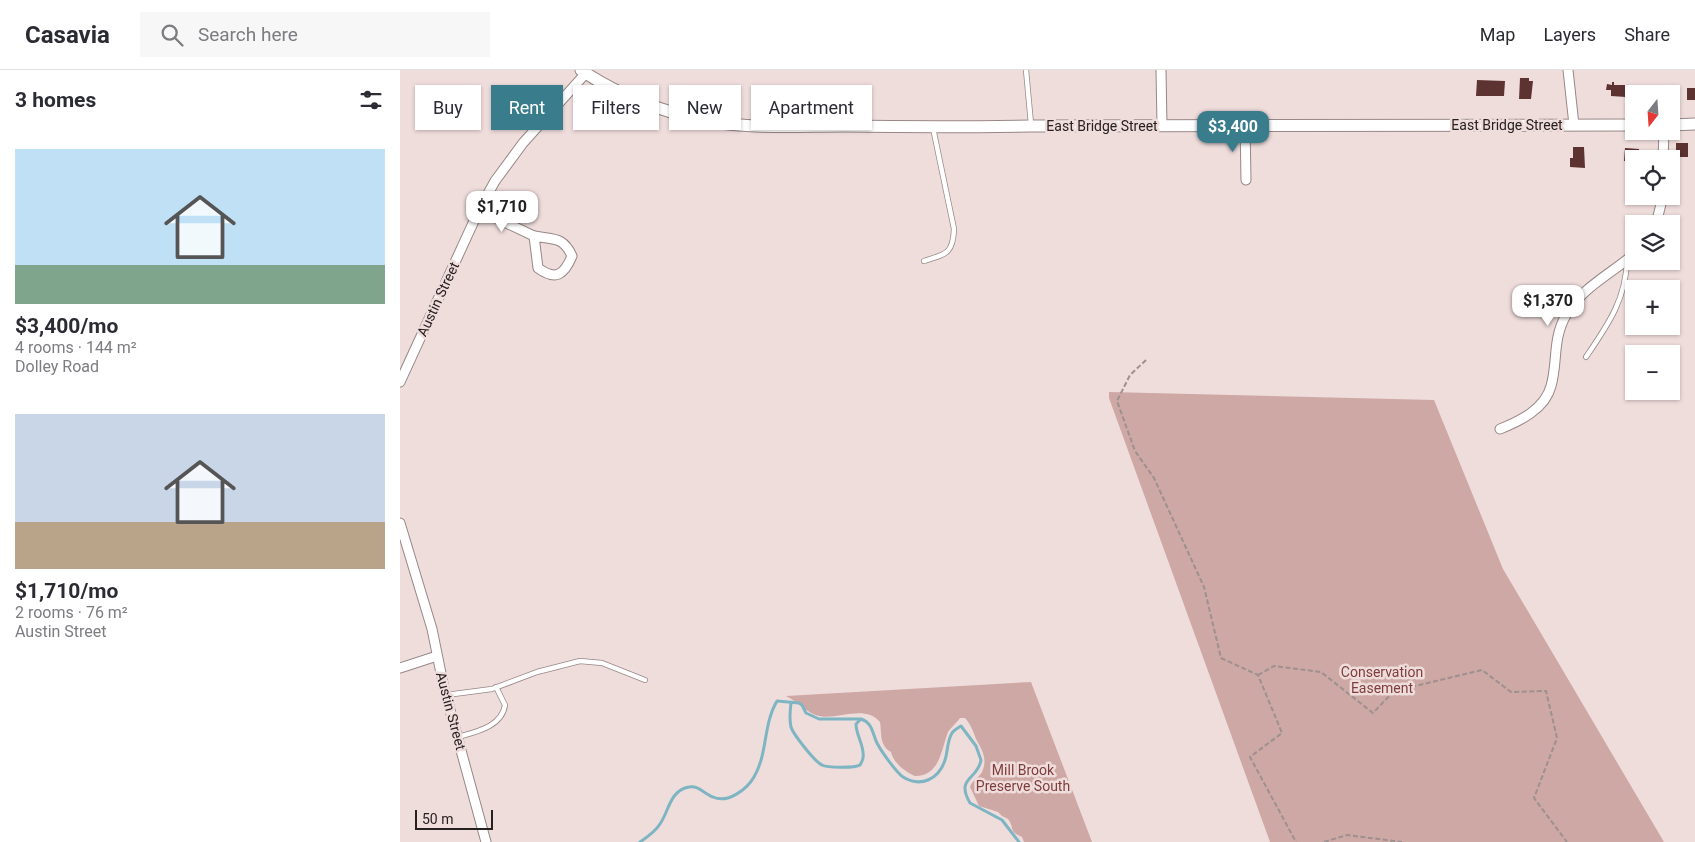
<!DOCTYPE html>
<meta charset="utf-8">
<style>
:root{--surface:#fff;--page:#f7f7f7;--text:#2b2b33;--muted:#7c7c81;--line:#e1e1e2;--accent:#397c8c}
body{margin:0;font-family:Roboto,sans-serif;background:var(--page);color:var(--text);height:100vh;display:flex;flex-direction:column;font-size:19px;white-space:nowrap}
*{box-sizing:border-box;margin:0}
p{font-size:16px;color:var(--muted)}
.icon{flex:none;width:28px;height:28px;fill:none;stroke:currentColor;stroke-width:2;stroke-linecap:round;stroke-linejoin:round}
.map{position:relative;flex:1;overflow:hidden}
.panel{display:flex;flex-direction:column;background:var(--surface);width:400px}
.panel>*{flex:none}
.hud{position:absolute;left:15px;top:15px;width:475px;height:45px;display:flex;gap:10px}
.needle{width:32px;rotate:197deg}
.controls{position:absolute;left:1225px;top:15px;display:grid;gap:10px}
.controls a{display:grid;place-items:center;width:55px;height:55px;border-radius:0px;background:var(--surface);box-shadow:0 1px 4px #0004;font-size:25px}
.scale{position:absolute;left:15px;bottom:12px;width:78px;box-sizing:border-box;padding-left:5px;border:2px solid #272020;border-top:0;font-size:14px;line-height:18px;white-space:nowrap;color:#272020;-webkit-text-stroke:4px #efdddc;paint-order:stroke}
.price{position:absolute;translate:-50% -42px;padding:0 11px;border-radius:10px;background:#fff;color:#222;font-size:16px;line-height:32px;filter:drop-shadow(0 1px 2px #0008)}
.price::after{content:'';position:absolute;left:50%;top:30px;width:15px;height:11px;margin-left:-8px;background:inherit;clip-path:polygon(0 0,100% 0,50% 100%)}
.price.on{background:var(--accent);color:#fff}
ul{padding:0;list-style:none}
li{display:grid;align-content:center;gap:10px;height:265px;padding:0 15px}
li span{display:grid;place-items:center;height:155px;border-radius:0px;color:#555}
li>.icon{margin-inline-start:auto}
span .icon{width:90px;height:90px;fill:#fffc;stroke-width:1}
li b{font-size:21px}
h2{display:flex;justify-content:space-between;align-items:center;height:60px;padding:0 15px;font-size:21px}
.tag{padding:0 18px;border-radius:0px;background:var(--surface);box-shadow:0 1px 4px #0004;font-size:18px;line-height:45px}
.tag.on{background:var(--accent);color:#fff}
header{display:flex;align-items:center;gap:30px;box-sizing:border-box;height:70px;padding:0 25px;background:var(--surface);border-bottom:1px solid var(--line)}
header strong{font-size:24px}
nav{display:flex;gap:28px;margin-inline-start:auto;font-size:18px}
.search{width:350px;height:45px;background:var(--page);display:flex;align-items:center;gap:12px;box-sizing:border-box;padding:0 18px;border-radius:0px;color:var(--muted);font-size:19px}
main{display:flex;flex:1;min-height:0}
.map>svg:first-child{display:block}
</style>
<header>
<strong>Casavia</strong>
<div class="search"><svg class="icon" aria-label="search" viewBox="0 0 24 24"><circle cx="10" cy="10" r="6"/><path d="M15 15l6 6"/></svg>Search here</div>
<nav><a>Map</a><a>Layers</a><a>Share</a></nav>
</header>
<main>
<section class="panel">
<h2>3 homes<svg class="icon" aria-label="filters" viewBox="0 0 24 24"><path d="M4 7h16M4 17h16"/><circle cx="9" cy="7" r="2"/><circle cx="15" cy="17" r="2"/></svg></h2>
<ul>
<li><span style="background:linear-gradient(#bfe0f5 75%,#7fa58c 0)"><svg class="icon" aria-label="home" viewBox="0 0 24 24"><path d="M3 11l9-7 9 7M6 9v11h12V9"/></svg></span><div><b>$3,400/mo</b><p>4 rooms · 144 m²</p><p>Dolley Road</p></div></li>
<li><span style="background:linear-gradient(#c9d6e8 70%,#b9a48a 0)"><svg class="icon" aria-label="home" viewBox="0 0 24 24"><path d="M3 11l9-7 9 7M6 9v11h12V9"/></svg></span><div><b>$1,710/mo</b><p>2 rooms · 76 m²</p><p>Austin Street</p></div></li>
</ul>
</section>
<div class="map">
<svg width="1295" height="772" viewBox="0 0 1295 772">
<rect width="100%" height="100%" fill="#efdddc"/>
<g fill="#cea8a5">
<polygon points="709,322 1034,330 1103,499 1264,772 870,772 709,328"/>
<path d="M631,612L692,772H624L622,767C608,761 615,758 608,749L602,746L598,742L579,736L570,717C572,710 578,709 582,702C588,689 582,680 576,669C573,661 571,655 565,648H560C558,651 549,660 548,662C541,680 540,706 515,706C505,702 493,692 491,682C479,675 482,664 480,652C465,634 438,650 419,646C408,644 397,631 386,626Z"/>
</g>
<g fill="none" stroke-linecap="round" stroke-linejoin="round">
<g stroke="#7eb5c3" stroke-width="3">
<path d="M391,633C390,641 389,649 391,657C393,664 415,692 422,695C427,698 456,698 460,695C461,693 463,690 463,688C465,676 456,666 456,654L460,650"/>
<path d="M240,772C247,767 255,762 260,754C269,741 270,720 289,717C299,715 304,724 313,727C328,734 347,719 354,707C368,683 363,654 377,631L399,633L402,635L406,643L419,649H461C473,653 472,663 477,673C481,681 496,702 503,707C521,718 539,709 545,690C548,681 547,671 552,663C554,660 558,658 561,656L576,676L581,690C578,710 555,707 570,733L602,750L619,772"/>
</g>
</g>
<g fill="#5d3332">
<polygon points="1120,8 1129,8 1129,11 1133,11 1131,29 1119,29"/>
<polygon points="1077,10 1105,11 1104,26 1076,26"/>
<polygon points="1212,12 1214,12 1214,15 1227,15 1226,27 1211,26 1211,20 1206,20 1207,14 1212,15"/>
<rect x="1249" y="17" width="15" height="7"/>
<rect x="1287" y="18" width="8" height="12"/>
<rect x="1276" y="73" width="12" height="14"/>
<polygon points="1173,77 1184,77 1185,98 1170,97 1170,88 1173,88"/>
<polygon points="1225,78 1239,79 1239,89 1234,89 1234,91 1224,91"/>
</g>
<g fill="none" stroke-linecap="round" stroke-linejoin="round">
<defs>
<g id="service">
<polyline points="626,0 631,54"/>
<path d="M524,191C546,184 553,184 554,159L533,58"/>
<path d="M1186,287C1207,256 1226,230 1227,190"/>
<polyline points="46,625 92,619 137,602 180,591 202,593 245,610"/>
<path d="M58,667C75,662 102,657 105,635L96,617"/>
</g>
<g id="minor">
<polyline points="761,0 762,55"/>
<polyline points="1168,0 1174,55"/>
<polyline points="845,55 846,110"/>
<polyline points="1263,89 1264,61"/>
<polyline points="79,140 134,166"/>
<polyline points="1256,154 1261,134 1262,126"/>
<path d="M134,166C153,170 163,166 172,186C164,205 156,211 138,198Z"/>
<polyline points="0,312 79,140 95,111 123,73 186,3"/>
<path d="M1100,359C1120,351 1145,339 1151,316C1158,292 1152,270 1166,245C1180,219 1212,203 1234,184"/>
<polyline points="0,453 32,559 44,618 86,772"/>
<polyline points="0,598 37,586"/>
</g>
<g id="tertiary">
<path d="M181,0C218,25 264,43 308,51C352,59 399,56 444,56C507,57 569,57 631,56L1234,55"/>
<polyline points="1271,55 1295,54"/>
</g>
</defs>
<use href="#service" stroke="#978786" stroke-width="6"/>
<use href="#minor" stroke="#978786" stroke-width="11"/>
<use href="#tertiary" stroke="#978786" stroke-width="13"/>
<g stroke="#9d908f" stroke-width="2" stroke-dasharray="5 2.5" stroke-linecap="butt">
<polyline points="746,290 730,305 717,331 735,381 754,408 804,517 821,588 858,605 882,663 850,687 896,772"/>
<polyline points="858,605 874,596 921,602 973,643 994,621 1082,600 1111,622 1146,621 1157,668 1134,728 1167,772"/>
<polyline points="924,772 947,765 1002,772"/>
</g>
<use href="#service" stroke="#fff" stroke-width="4.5"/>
<use href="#minor" stroke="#fff" stroke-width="9"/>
<use href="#tertiary" stroke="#fff" stroke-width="11"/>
</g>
<g text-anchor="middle" stroke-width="5" stroke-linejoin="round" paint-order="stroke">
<g font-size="14" fill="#272020" stroke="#efdddc">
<text x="1107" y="60">East Bridge Street</text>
<text x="702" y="61">East Bridge Street</text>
<text transform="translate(38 229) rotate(-65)" y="5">Austin Street</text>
<text transform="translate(51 641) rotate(75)" y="5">Austin Street</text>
</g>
<g font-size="14" fill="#7e3d3c" stroke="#efdddc">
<text x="982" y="607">Conservation<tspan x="982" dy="16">Easement</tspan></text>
<text x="623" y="705">Mill Brook<tspan x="623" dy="16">Preserve South</tspan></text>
</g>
</g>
</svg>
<div class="controls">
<a><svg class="needle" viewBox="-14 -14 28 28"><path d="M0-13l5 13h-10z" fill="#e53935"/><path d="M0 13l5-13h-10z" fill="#7c7c81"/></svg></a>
<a><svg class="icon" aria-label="locate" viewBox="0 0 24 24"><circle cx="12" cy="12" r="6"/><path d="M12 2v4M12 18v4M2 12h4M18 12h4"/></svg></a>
<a><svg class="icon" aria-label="layers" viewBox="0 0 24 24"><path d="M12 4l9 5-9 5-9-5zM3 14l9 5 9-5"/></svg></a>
<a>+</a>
<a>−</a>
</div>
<div class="scale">50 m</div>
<b class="price on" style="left:833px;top:83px">$3,400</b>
<b class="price" style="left:102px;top:163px">$1,710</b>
<b class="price" style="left:1148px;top:257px">$1,370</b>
<div class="hud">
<a class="tag">Buy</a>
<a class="tag on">Rent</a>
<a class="tag">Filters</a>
<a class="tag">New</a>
<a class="tag">Apartment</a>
</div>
</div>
</main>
